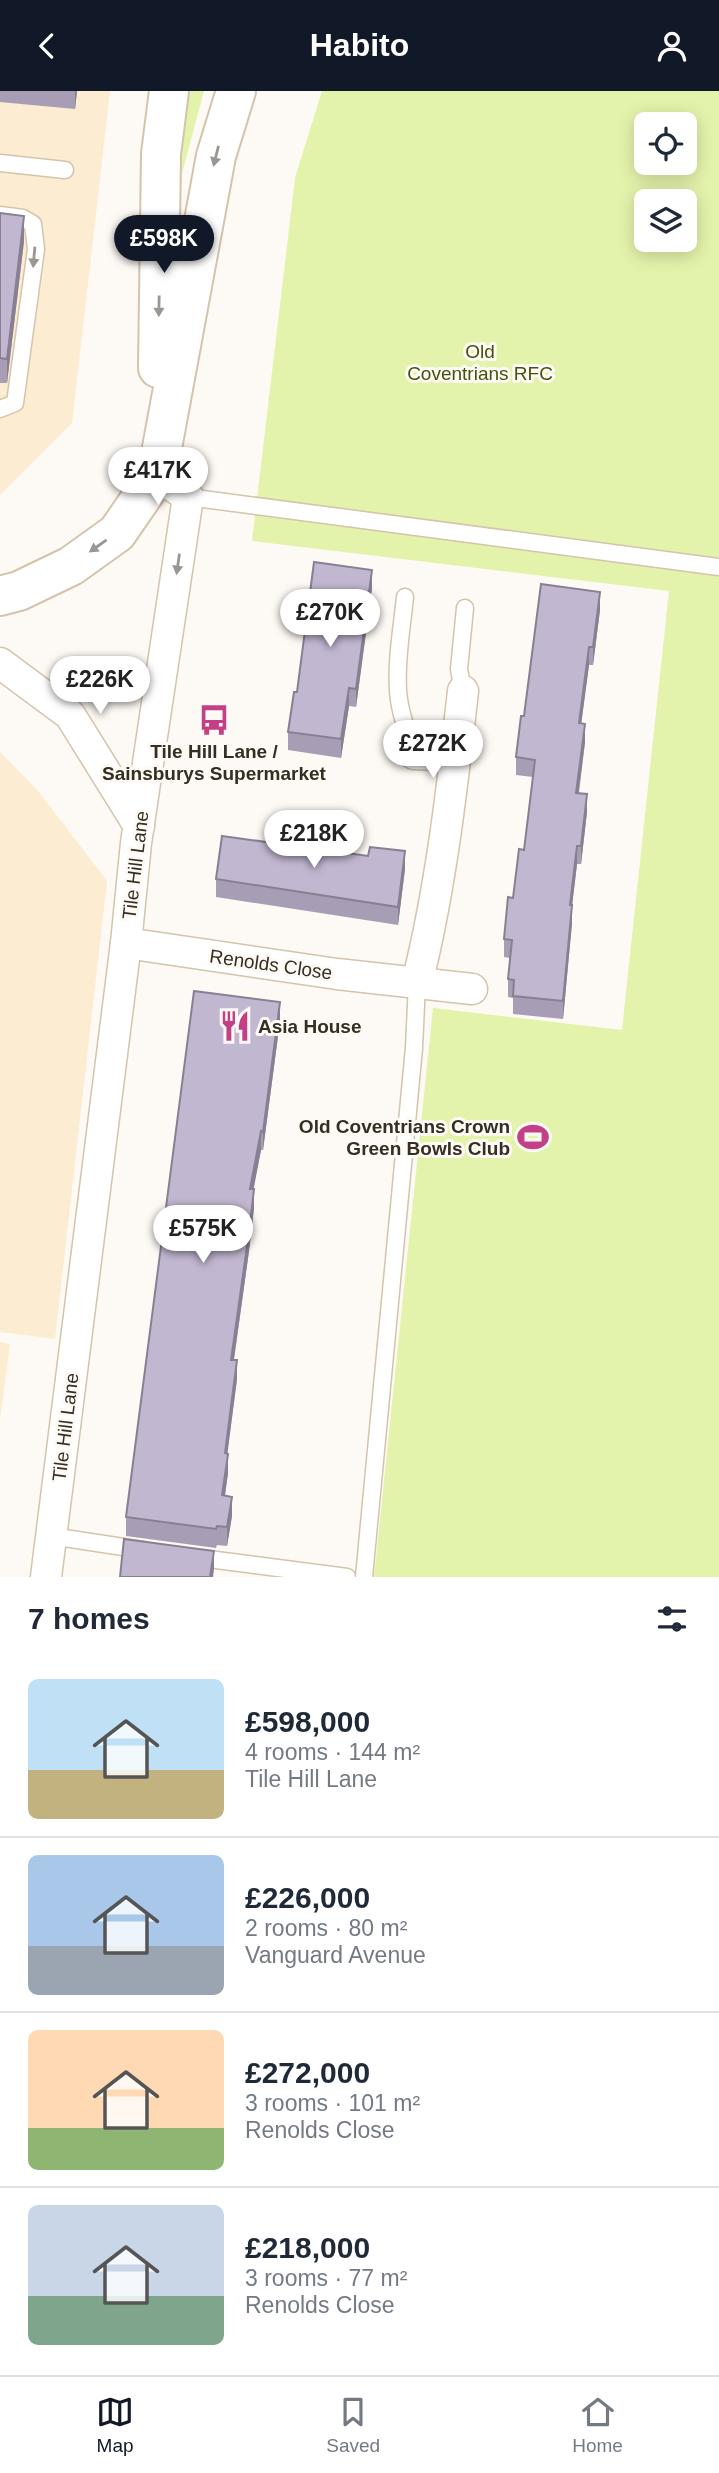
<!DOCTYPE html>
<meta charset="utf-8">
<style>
:root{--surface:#fff;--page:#f6f6f7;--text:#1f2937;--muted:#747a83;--line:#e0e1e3;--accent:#111827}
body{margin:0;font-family:Arial,sans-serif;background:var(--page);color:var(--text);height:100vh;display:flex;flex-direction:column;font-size:26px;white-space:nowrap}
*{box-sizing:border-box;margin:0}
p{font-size:23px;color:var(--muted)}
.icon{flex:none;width:38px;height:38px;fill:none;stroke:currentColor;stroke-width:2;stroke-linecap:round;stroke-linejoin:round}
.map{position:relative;height:1486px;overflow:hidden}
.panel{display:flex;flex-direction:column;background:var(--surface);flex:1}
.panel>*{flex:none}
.buttons{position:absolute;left:634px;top:21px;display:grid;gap:14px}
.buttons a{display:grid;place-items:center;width:63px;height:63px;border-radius:10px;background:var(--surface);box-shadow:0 4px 18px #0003;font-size:35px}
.price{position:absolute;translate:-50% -60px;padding:0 16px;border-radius:24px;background:#fff;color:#222;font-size:23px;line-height:46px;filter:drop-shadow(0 2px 4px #0008)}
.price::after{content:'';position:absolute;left:50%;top:42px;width:21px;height:16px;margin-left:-10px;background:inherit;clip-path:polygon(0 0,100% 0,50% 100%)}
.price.on{background:var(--accent);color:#fff}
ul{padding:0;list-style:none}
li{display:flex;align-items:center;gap:21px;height:175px;padding:0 28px}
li+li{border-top:2px solid var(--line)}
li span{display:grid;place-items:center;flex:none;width:196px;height:140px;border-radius:10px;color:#555}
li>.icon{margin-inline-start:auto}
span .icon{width:84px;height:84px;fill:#fffc;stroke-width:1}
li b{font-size:30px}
h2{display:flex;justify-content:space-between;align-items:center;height:84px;padding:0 28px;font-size:30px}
header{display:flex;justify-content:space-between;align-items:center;height:91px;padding:0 28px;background:var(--accent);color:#fff;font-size:32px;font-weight:700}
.tab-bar{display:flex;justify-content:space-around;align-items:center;height:98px;border-top:2px solid var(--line);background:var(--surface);font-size:19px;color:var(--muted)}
.tab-bar a{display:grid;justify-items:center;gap:4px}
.tab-bar .on{color:var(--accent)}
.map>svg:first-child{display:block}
</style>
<header><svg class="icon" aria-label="back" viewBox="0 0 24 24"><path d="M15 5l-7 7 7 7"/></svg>Habito<svg class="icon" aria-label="person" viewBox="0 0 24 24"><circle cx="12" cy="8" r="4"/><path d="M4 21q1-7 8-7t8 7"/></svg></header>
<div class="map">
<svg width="719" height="1486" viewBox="0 0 719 1486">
<rect width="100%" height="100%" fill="#fdf9f4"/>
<g fill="#fcecd1">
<polygon points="0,0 110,0 72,332 0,404"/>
<polygon points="0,661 38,700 107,790 55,1248 0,1241"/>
<polygon points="0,1251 10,1253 0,1328"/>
</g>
<g fill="#e4f3ab" fill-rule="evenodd">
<polygon points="183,0 204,0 177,101"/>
<path d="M322,0H719V1486H374L433,917L622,939L669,500L252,450L295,87ZM646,33H684V72H646ZM646,110H684V149H646Z"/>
</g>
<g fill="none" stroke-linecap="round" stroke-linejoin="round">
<defs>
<g id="lane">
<polyline points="0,72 65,79"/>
<polyline points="0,124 23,127 33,133 36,158 15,312 0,318"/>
<polyline points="188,406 719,476"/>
<path d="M405,506C402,536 396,568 398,599C399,621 408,642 414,663"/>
<polyline points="463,600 459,578 465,517"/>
<polyline points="51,1445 143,1459"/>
<polyline points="193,1466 347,1486"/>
<polyline points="364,1486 414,957 417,892"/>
</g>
<g id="street">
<polyline points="0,572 70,624 139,735"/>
<polyline points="414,663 456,665"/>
<polyline points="126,852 337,883 472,898"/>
<path d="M417,892C441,796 452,698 463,600"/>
<polyline points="46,1486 126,852 136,752 188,406 157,384"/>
</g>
<g id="secondary">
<polyline points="158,277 161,63 169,0"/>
<polyline points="0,505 19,500 71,475 117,442 157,384 216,65 236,0"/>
</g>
</defs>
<use href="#lane" stroke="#d4c4ab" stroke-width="19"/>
<use href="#street" stroke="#d4c4ab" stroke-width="33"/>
<use href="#secondary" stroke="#d4c4ab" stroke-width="42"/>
<use href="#lane" stroke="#fff" stroke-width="16"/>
<use href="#street" stroke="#fff" stroke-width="30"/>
<use href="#secondary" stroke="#fff" stroke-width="38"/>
</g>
<g fill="#a79db4">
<polygon points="0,0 77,0 75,18 0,11"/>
<polygon points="0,122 24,150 7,292 0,292"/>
<polygon points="372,497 356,616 349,615 341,667 288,659 288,641 297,601"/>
<polygon points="600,519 593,574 589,574 581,632 585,651 579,702 587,721 581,773 577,773 572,814 572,832 563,928 513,923 513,907 508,906 508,888 510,867 504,866 504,848 524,759 533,686 516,684 516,666 524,625"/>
<polygon points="405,778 398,834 216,806 216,788"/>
<polygon points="280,930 263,1059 261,1059 253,1098 254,1117 249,1160 234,1269 237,1288 227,1363 228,1382 225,1405 232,1425 227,1455 217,1454 216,1457 126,1445 126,1426"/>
</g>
<g fill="#888092">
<polygon points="75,0 77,0 75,18"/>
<polygon points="24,125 24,150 7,292 7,268"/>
<polygon points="372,479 372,497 356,616 356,598"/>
<polygon points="600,501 600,519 593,574 593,556"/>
<polygon points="589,556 589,574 579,650 579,632"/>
<polygon points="349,597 349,615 341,667 341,648"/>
<polygon points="585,633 585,651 576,720 576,702"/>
<polygon points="587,703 587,721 581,773 581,755"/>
<polygon points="577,755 577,773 570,832 570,814"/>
<polygon points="405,760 405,778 398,834 398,816"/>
<polygon points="572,814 572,832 563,928 563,910"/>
<polygon points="280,911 280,930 263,1059 263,1041"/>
<polygon points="261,1040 261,1059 250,1117 250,1098"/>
<polygon points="254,1098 254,1117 249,1160 231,1288 231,1269"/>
<polygon points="237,1269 237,1288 225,1381 225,1362"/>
<polygon points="228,1363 228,1382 222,1423 222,1404"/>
<polygon points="232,1406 232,1425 227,1455 227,1436"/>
<polygon points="214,1460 214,1478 213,1486 210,1486"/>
</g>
<g fill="#c2b7d1" stroke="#888092" stroke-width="2">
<polygon points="0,122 24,125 7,268 0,267"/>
<polygon points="314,471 372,479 356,598 349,597 341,648 288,641 294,601 297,601"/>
<polygon points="541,493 600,501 593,556 589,556 579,632 585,633 576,702 587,703 581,755 577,755 570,814 572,814 563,910 513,905 514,889 508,888 512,849 504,848 508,806 513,807 519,758 524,759 535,669 516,666 521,625 524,625"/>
<polygon points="222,745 368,765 370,756 405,760 398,816 216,788"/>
<polygon points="194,900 280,911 263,1041 261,1040 250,1098 254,1098 249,1141 231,1269 237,1269 225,1362 228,1363 222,1404 232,1406 227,1436 217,1435 216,1438 126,1426"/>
<polygon points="124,1448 214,1460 210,1486 120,1486"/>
</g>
<defs><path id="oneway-solid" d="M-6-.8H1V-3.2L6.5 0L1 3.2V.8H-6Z" transform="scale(1.75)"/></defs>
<g fill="#9a9691">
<use href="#oneway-solid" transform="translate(216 65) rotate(104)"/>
<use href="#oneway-solid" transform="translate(34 166) rotate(95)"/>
<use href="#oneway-solid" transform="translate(159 215) rotate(91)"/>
<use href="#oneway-solid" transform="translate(98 455) rotate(145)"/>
<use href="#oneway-solid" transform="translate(178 473) rotate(98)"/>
</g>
<defs>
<symbol id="bus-bare" viewBox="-9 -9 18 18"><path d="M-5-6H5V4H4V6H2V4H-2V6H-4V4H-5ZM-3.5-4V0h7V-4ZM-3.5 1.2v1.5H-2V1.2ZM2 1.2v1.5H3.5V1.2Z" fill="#c34086" stroke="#fdf9f4" stroke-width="2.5" paint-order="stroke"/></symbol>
<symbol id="restaurant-bare" viewBox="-9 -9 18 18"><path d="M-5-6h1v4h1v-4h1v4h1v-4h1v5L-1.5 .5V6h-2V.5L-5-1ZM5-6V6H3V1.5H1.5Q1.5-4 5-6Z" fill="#c34086" stroke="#fdf9f4" stroke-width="2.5" paint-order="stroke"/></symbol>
<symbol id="stadium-bare" viewBox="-9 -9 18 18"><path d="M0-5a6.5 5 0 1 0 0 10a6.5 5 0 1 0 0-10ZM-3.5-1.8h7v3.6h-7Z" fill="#c34086" stroke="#fdf9f4" stroke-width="2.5" paint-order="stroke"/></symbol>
</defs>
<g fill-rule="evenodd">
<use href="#bus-bare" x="192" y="607" width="44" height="44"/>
<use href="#restaurant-bare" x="213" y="913" width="44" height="44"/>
<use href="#stadium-bare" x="511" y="1024" width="44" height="44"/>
</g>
<g text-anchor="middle" stroke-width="6" stroke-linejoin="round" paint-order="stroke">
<g font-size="19" fill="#48520e" stroke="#fdf9f4">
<text x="480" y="267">Old<tspan x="480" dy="22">Coventrians RFC</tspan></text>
</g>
<g font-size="19" font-weight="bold" fill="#342e23" stroke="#fdf9f4">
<text x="214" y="667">Tile Hill Lane /<tspan x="214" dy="22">Sainsburys Supermarket</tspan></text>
<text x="258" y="942" text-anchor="start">Asia House</text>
<text x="510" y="1042" text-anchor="end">Old Coventrians Crown<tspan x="510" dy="22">Green Bowls Club</tspan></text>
</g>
<g font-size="19" fill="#342e23" stroke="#fdf9f4">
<text transform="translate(135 774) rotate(-83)" y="7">Tile Hill Lane</text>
<text transform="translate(271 873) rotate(8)" y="7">Renolds Close</text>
<text transform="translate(65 1336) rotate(-83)" y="7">Tile Hill Lane</text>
</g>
</g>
</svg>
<div class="buttons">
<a><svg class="icon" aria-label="locate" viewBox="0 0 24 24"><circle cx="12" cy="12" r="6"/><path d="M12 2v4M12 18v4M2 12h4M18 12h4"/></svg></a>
<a><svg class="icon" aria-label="layers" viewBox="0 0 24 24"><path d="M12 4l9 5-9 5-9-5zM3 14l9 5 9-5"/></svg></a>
</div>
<b class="price on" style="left:164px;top:184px">£598K</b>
<b class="price" style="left:158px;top:416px">£417K</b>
<b class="price" style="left:330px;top:558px">£270K</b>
<b class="price" style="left:100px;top:625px">£226K</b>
<b class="price" style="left:433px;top:689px">£272K</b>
<b class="price" style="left:314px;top:779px">£218K</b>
<b class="price" style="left:203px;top:1174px">£575K</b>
</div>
<section class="panel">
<h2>7 homes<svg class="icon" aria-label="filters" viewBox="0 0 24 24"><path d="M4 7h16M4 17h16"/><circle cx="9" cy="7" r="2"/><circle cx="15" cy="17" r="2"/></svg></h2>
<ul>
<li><span style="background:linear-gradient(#bfe0f5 65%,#c2b280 0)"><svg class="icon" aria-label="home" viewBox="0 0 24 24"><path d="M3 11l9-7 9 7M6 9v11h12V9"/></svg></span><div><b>£598,000</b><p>4 rooms · 144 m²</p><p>Tile Hill Lane</p></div></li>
<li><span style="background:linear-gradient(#a9c7e8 65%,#9aa5b1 0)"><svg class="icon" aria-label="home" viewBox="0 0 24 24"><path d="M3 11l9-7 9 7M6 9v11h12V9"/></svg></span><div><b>£226,000</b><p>2 rooms · 80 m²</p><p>Vanguard Avenue</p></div></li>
<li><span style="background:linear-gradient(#ffd9b3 70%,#8fb573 0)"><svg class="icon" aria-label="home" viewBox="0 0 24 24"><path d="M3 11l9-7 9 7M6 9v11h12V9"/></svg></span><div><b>£272,000</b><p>3 rooms · 101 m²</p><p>Renolds Close</p></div></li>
<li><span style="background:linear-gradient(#c9d6e8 65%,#7fa58c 0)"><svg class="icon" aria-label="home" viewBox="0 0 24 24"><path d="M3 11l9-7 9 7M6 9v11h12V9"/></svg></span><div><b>£218,000</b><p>3 rooms · 77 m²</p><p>Renolds Close</p></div></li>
</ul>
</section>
<nav class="tab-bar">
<a class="on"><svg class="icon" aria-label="map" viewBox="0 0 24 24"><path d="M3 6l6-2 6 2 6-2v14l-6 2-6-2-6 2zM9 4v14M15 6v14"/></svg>Map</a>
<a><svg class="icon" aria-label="saved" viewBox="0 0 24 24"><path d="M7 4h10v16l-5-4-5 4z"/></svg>Saved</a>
<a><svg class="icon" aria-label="home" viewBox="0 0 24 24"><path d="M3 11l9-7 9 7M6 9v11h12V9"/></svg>Home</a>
</nav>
